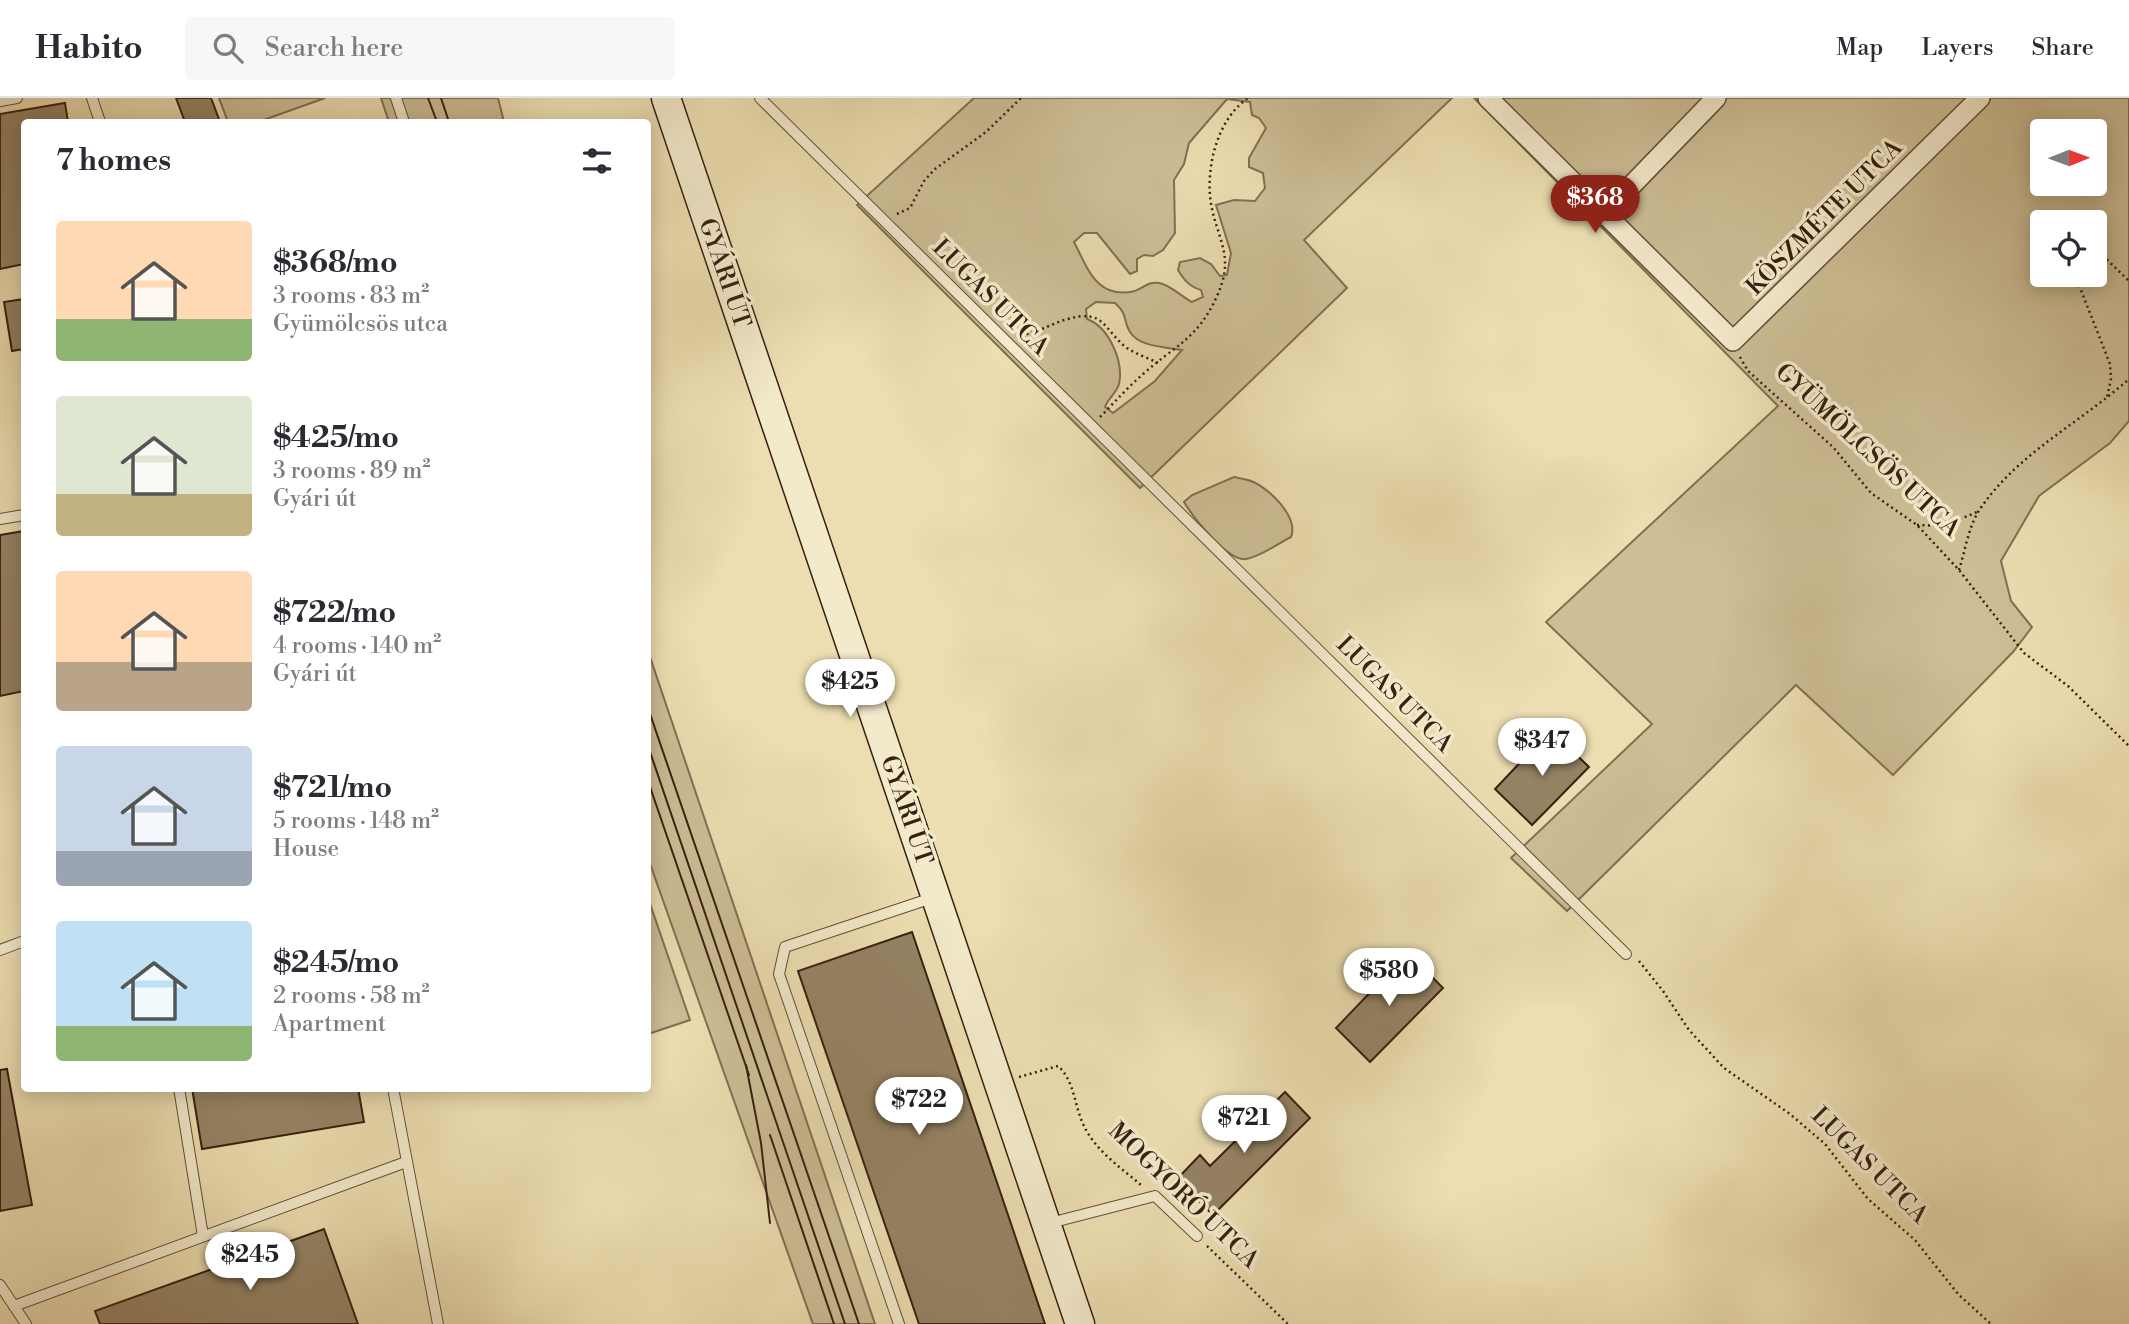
<!DOCTYPE html>
<meta charset="utf-8">
<style>
:root{--surface:#fff;--page:#f7f7f7;--text:#2b2b33;--muted:#7c7c81;--line:#e1e1e2;--accent:#8f2418}
body{margin:0;font-family:"Libre Bodoni",serif;background:var(--page);color:var(--text);height:100vh;display:flex;flex-direction:column;font-size:26px;white-space:nowrap}
*{box-sizing:border-box;margin:0}
p{font-size:23px;color:var(--muted)}
.icon{flex:none;width:38px;height:38px;fill:none;stroke:currentColor;stroke-width:2;stroke-linecap:round;stroke-linejoin:round}
.map{position:relative;flex:1;overflow:hidden}
.panel{position:absolute;left:21px;top:21px;width:630px;height:973px;display:flex;flex-direction:column;background:var(--surface);border-radius:7px;box-shadow:0 4px 18px #0003}
.panel>*{flex:none}
.needle{width:46px;rotate:89deg}
.fabs{position:absolute;left:2030px;top:21px;display:grid;gap:14px}
.fabs a{display:grid;place-items:center;width:77px;height:77px;border-radius:7px;background:var(--surface);box-shadow:0 4px 18px #0003;font-size:35px}
.price{position:absolute;translate:-50% -60px;padding:0 16px;border-radius:24px;background:#fff;color:#222;font-size:23px;line-height:46px;filter:drop-shadow(0 2px 4px #0008)}
.price::after{content:'';position:absolute;left:50%;top:42px;width:21px;height:16px;margin-left:-10px;background:inherit;clip-path:polygon(0 0,100% 0,50% 100%)}
.price.active{background:var(--accent);color:#fff}
ul{padding:0;list-style:none}
li{display:flex;align-items:center;gap:21px;height:175px;padding:0 35px}
li span{display:grid;place-items:center;flex:none;width:196px;height:140px;border-radius:7px;color:#555}
li>.icon{margin-inline-start:auto}
span .icon{width:84px;height:84px;fill:#fffc;stroke-width:1}
li b{font-size:30px}
h2{display:flex;justify-content:space-between;align-items:center;height:84px;padding:0 35px;font-size:30px}
header{display:flex;align-items:center;gap:42px;box-sizing:border-box;height:98px;padding:0 35px;background:var(--surface);border-bottom:2px solid var(--line)}
header strong{font-size:33px}
nav{display:flex;gap:38px;margin-inline-start:auto;font-size:24px}
.search{width:490px;height:63px;background:var(--page);display:flex;align-items:center;gap:18px;box-sizing:border-box;padding:0 24px;border-radius:7px;color:var(--muted);font-size:26px}
.map>svg:first-child{display:block}
</style>
<header>
<strong>Habito</strong>
<div class="search"><svg class="icon" aria-label="search" viewBox="0 0 24 24"><circle cx="10" cy="10" r="6"/><path d="M15 15l6 6"/></svg>Search here</div>
<nav><a>Map</a><a>Layers</a><a>Share</a></nav>
</header>
<div class="map">
<svg width="2129" height="1226" viewBox="0 0 2129 1226">
<rect width="100%" height="100%" fill="#ecdeb1"/>
<filter id="stains"><feTurbulence type="fractalNoise" baseFrequency=".00286" numOctaves="4"/><feColorMatrix values="0 0 0 0 .2 0 0 0 0 .09 0 0 0 0 .02 0 0 0 .5 -.17"/></filter>
<radialGradient id="worn" r=".72"><stop offset=".6" stop-color="#630" stop-opacity="0"/><stop offset="1" stop-color="#630" stop-opacity=".3"/></radialGradient>
<g fill="#cdbe96" stroke="#826f53" stroke-width="2" fill-rule="evenodd">
<polygon points="219,0 325,0 258,24 228,24"/>
<polygon points="381,0 498,0 504,24 389,24"/>
<path d="M974,0H1452L1304,142L1347,190L1140,390L857,107ZM1227,1L1250,4L1252,17L1259,20L1266,30L1249,60V69L1263,75L1265,90L1255,103L1234,102L1216,107L1231,155L1227,177L1220,178L1211,166L1200,160L1180,164L1178,172C1184,182 1190,189 1201,192L1203,199L1192,204C1182,199 1169,186 1159,185C1148,183 1144,190 1135,193C1097,202 1088,171 1074,144L1084,135H1097L1130,176L1137,173V161L1144,157L1153,158L1163,152L1175,135L1174,82L1184,66L1189,45ZM1096,204L1115,205C1129,218 1122,221 1130,234C1139,249 1166,249 1182,252L1155,283L1113,315L1105,309C1108,300 1116,296 1119,286C1124,264 1109,229 1087,221L1086,211Z"/>
<path d="M1474,0H2129V323L2110,345L2039,398L2001,463L2011,503L2032,529L2013,554L1893,677L1796,587L1567,813L1511,760L1652,626L1546,524L1778,308ZM2042,33H2095V86H2042ZM2042,124H2095V177H2042Z"/>
<path d="M1234,379C1239,380 1246,381 1251,383C1269,390 1299,419 1291,439C1277,446 1262,458 1246,461C1228,464 1193,419 1184,404L1192,397Z"/>
<polygon points="648,553 875,1226 813,1226 648,760"/>
<polygon points="648,800 690,922 648,936"/>
</g>
<g fill="#958364" stroke="#362010" stroke-width="2">
<polygon points="176,0 211,0 220,24 185,24"/>
<polygon points="65,5 68,24 24,24 24,166 0,171 0,16"/>
<polygon points="24,201 24,251 12,253 4,204"/>
<polygon points="24,433 24,593 0,598 0,437"/>
<polygon points="1551,632 1589,669 1532,727 1495,691"/>
<polygon points="912,834 1045,1226 919,1226 798,873"/>
<polygon points="1408,855 1443,890 1370,964 1336,930"/>
<polygon points="7,971 32,1107 0,1113 0,972"/>
<polygon points="192,990 358,990 364,1024 202,1051"/>
<polygon points="1285,994 1310,1020 1213,1117 1177,1081 1200,1057 1210,1068"/>
<polygon points="324,1131 358,1226 100,1226 95,1213"/>
</g>
<g fill="none" stroke-linecap="round" stroke-linejoin="round">
<defs>
<g id="lane">
<polyline points="92,0 100,24"/>
<polyline points="396,0 404,24"/>
<polyline points="760,0 1626,856"/>
<polyline points="0,3 17,0"/>
<polyline points="0,421 24,417"/>
<polyline points="0,852 24,843"/>
<polyline points="179,990 203,1138"/>
<polyline points="393,990 438,1226"/>
<polyline points="1050,1125 1155,1098 1197,1138"/>
<polyline points="0,1187 26,1226"/>
<polyline points="14,1208 406,1064"/>
<polyline points="899,1226 779,876 785,849 935,799"/>
</g>
<g id="street">
<polyline points="1488,0 1733,243 1980,0"/>
<polyline points="1603,117 1716,0"/>
</g>
<polyline id="secondary" points="666,0 1080,1226"/>
</defs>
<use href="#lane" stroke="#645038" stroke-width="12"/>
<use href="#street" stroke="#645038" stroke-width="22"/>
<use href="#secondary" stroke="#362010" stroke-width="31"/>
<g stroke="#362010" stroke-width="2.5" stroke-dasharray="2 3.5" stroke-linecap="butt">
<polyline points="2067,113 2075,124"/>
<polyline points="897,116 910,110 924,83 935,71 986,34 1021,0"/>
<polyline points="2095,150 2129,183"/>
<polyline points="2075,177 2110,266 2111,281 2107,299"/>
<path d="M1021,237C1038,235 1052,225 1068,221C1105,210 1104,233 1127,250C1136,256 1148,260 1158,265"/>
<polyline points="1740,259 1748,273 1833,349 1871,395 1917,427 1959,472 2024,555 2068,588 2129,648"/>
<path d="M1100,319C1114,305 1127,290 1142,277C1174,248 1198,241 1217,198C1234,161 1220,146 1212,111C1204,74 1216,22 1248,0"/>
<polyline points="1917,427 1944,428 1977,414"/>
<path d="M1959,472C1965,453 1969,427 1980,411C2018,355 2080,325 2129,281"/>
<polyline points="1639,863 1663,893 1689,932 1724,970 1790,1016 1825,1046 1868,1101 1915,1142 1958,1196 1991,1226"/>
<path d="M1019,979L1058,968C1075,983 1074,1008 1084,1028C1095,1052 1121,1070 1141,1087"/>
<polyline points="1207,1148 1288,1226"/>
</g>
<use href="#lane" stroke="#f3eacc" stroke-width="10"/>
<use href="#street" stroke="#f3eacc" stroke-width="19"/>
<use href="#secondary" stroke="#f3eacc" stroke-width="28"/>
<g stroke="#362010" stroke-width="2">
<polyline points="428,0 437,24"/>
<polyline points="441,0 449,24"/>
<polyline points="648,610 859,1226"/>
<polyline points="648,648 845,1226"/>
<polyline points="648,683 749,977"/>
<polyline points="746,967 761,1045 770,1125"/>
<polyline points="770,1037 834,1226"/>
</g>
</g>
<g text-anchor="middle" stroke-width="7" stroke-linejoin="round" paint-order="stroke">
<g font-size="24" fill="#362010" stroke="#f3eacc">
<text transform="translate(1824 119) rotate(-45)" y="8">KÖSZMÉTE UTCA</text>
<text transform="translate(725 175) rotate(71)" y="8">GYÁRI ÚT</text>
<text transform="translate(991 199) rotate(45)" y="8">LUGAS UTCA</text>
<text transform="translate(1868 352) rotate(43)" y="8">GYÜMÖLCSÖS UTCA</text>
<text transform="translate(1395 596) rotate(45)" y="8">LUGAS UTCA</text>
<text transform="translate(907 712) rotate(71)" y="8">GYÁRI ÚT</text>
<text transform="translate(1870 1067) rotate(45)" y="8">LUGAS UTCA</text>
<text transform="translate(1184 1097) rotate(44)" y="8">MOGYORÓ UTCA</text>
</g>
</g>
<rect width="100%" height="100%" filter="url(#stains)"/>
<rect width="100%" height="100%" fill="url(#worn)"/>
</svg>
<div class="fabs">
<a><svg class="needle" viewBox="-14 -14 28 28"><path d="M0-13l5 13h-10z" fill="#e53935"/><path d="M0 13l5-13h-10z" fill="#7c7c81"/></svg></a>
<a><svg class="icon" aria-label="locate" viewBox="0 0 24 24"><circle cx="12" cy="12" r="6"/><path d="M12 2v4M12 18v4M2 12h4M18 12h4"/></svg></a>
</div>
<b class="price active" style="left:1595px;top:137px">$368</b>
<b class="price" style="left:850px;top:621px">$425</b>
<b class="price" style="left:1542px;top:680px">$347</b>
<b class="price" style="left:1389px;top:910px">$580</b>
<b class="price" style="left:919px;top:1039px">$722</b>
<b class="price" style="left:1244px;top:1057px">$721</b>
<b class="price" style="left:250px;top:1194px">$245</b>
<section class="panel">
<h2>7 homes<svg class="icon" aria-label="filters" viewBox="0 0 24 24"><path d="M4 7h16M4 17h16"/><circle cx="9" cy="7" r="2"/><circle cx="15" cy="17" r="2"/></svg></h2>
<ul>
<li><span style="background:linear-gradient(#ffd9b3 70%,#8fb573 0)"><svg class="icon" aria-label="home" viewBox="0 0 24 24"><path d="M3 11l9-7 9 7M6 9v11h12V9"/></svg></span><div><b>$368/mo</b><p>3 rooms · 83 m²</p><p>Gyümölcsös utca</p></div></li>
<li><span style="background:linear-gradient(#dfe7d0 70%,#c2b280 0)"><svg class="icon" aria-label="home" viewBox="0 0 24 24"><path d="M3 11l9-7 9 7M6 9v11h12V9"/></svg></span><div><b>$425/mo</b><p>3 rooms · 89 m²</p><p>Gyári út</p></div></li>
<li><span style="background:linear-gradient(#ffd9b3 65%,#b9a48a 0)"><svg class="icon" aria-label="home" viewBox="0 0 24 24"><path d="M3 11l9-7 9 7M6 9v11h12V9"/></svg></span><div><b>$722/mo</b><p>4 rooms · 140 m²</p><p>Gyári út</p></div></li>
<li><span style="background:linear-gradient(#c9d6e8 75%,#9aa5b1 0)"><svg class="icon" aria-label="home" viewBox="0 0 24 24"><path d="M3 11l9-7 9 7M6 9v11h12V9"/></svg></span><div><b>$721/mo</b><p>5 rooms · 148 m²</p><p>House</p></div></li>
<li><span style="background:linear-gradient(#bfe0f5 75%,#8fb573 0)"><svg class="icon" aria-label="home" viewBox="0 0 24 24"><path d="M3 11l9-7 9 7M6 9v11h12V9"/></svg></span><div><b>$245/mo</b><p>2 rooms · 58 m²</p><p>Apartment</p></div></li>
</ul>
</section>
</div>
